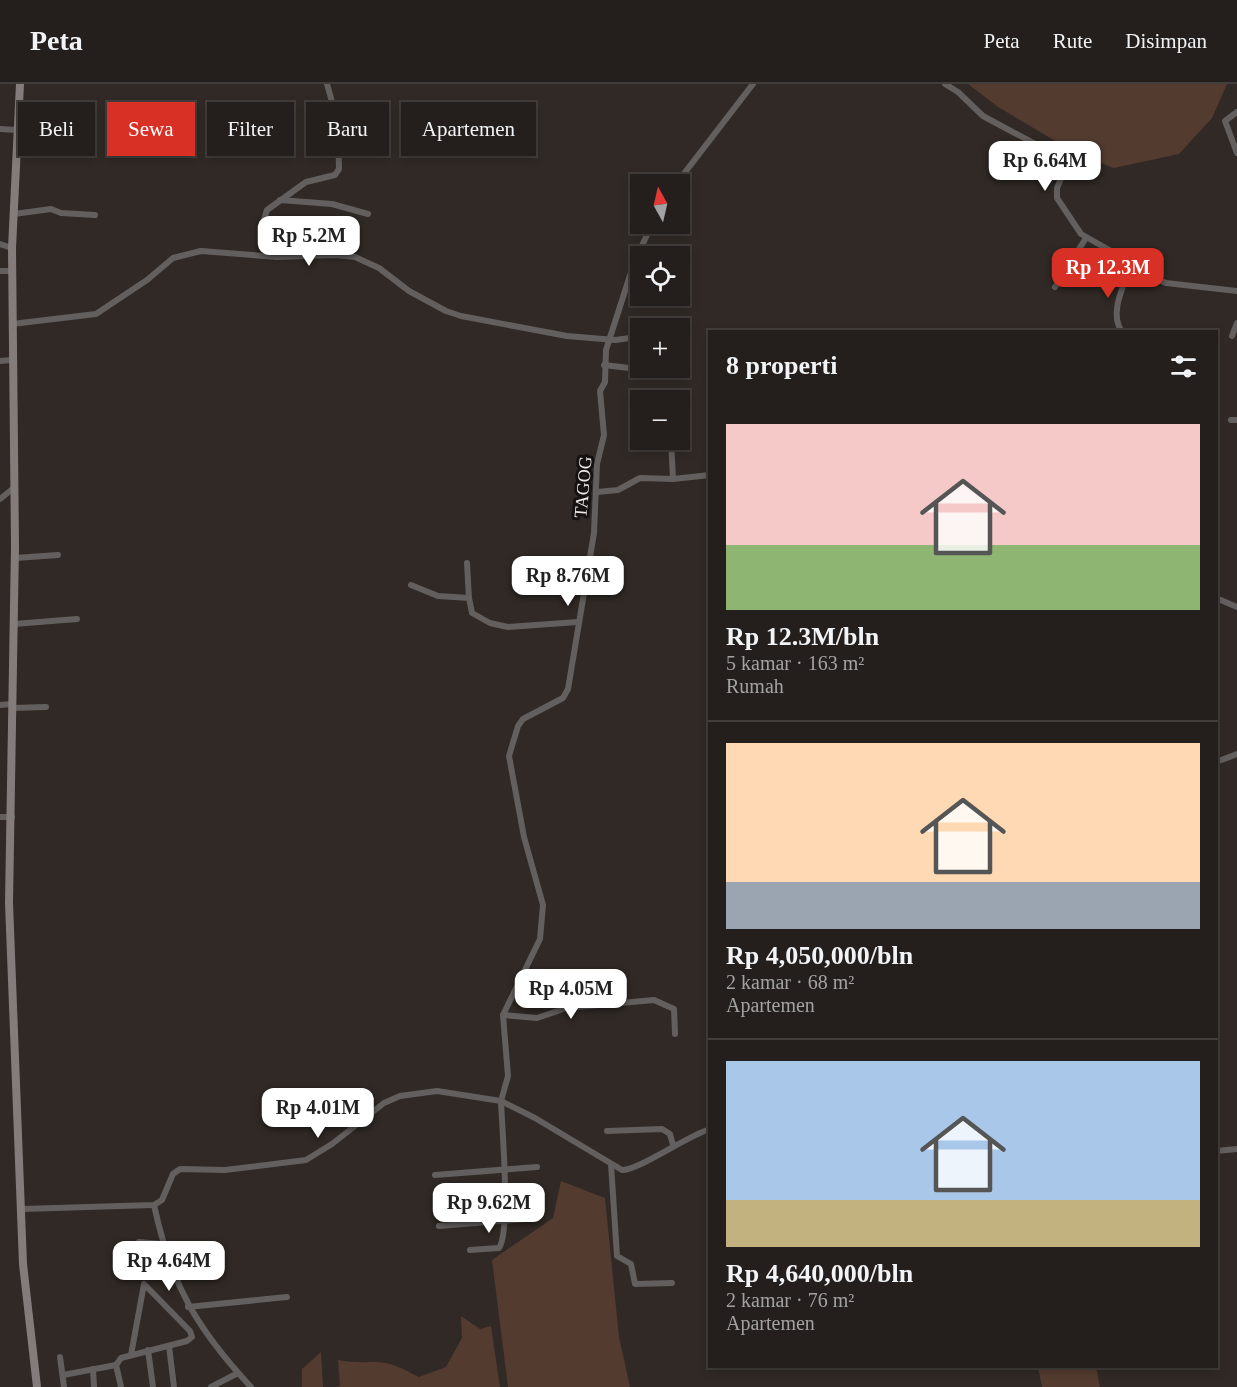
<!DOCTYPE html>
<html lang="id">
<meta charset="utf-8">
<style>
:root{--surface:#241f1c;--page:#302c29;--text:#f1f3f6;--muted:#a3a2a3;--line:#413d3b;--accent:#d93025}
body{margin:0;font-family:"Times New Roman",serif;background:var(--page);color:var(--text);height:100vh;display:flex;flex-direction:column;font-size:22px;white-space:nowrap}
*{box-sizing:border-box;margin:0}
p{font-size:20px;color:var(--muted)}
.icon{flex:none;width:33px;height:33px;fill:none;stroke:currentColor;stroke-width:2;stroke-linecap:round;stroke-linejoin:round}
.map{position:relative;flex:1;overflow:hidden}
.side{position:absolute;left:708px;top:246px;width:510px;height:1038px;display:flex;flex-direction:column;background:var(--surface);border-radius:0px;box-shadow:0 3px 9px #0003,0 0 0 2px var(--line)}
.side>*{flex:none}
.banner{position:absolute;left:18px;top:18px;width:570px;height:54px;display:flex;gap:12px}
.needle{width:39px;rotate:352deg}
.tools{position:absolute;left:630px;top:90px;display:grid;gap:12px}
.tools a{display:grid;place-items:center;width:60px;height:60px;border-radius:0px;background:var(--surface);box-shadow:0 3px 9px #0003,0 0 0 2px var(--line);font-size:30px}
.price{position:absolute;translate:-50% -51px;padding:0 14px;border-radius:12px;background:#fff;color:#222;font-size:20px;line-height:39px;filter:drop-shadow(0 2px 3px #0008)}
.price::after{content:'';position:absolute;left:50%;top:36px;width:18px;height:14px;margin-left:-9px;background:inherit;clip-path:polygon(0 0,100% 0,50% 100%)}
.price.selected{background:var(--accent);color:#fff}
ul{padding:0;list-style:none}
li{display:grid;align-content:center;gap:12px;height:318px;padding:0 18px}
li+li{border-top:2px solid var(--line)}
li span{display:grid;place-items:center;height:186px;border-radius:0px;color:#555}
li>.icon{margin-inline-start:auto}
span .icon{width:108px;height:108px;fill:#fffc;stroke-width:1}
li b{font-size:26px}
h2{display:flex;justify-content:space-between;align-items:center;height:72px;padding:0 18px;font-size:26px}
.pill{padding:0 21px;border-radius:0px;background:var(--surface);box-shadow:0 3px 9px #0003,0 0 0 2px var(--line);font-size:21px;line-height:54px}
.pill.selected{background:var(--accent);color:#fff}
header{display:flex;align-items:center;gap:36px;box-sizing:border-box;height:84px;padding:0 30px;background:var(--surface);border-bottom:2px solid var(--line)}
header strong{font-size:28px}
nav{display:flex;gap:33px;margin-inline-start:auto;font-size:21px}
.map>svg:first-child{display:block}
</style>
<header>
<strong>Peta</strong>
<nav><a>Peta</a><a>Rute</a><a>Disimpan</a></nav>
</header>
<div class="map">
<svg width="1237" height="1303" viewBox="0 0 1237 1303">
<rect width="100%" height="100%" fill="#302925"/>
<g fill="#533b2f">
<polygon points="968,0 1227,0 1212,34 1179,70 1114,84 1079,71 998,23"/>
<polygon points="561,1097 605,1114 619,1253 630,1303 508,1303 492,1176 553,1134"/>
<path d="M461,1232L480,1245L491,1242L500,1303H335L340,1302L338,1276C353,1279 363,1278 377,1278C392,1278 407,1287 419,1293L446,1283L462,1254Z"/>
<polygon points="321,1268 323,1303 302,1303 302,1285"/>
<polygon points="1038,1283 1096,1283 1100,1303 1042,1303"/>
</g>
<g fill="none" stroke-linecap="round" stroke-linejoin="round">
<g stroke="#635f5e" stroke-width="6">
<polyline points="945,0 958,8 983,32 1065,76 1066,83 1057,104 1057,114 1081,150 1132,179 1146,190 1166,199 1237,207"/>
<polyline points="1237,28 1225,37 1237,69"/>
<polyline points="0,45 18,46"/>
<polyline points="676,100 753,0"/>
<polyline points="280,116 332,120 368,130"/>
<polyline points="14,130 51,125 61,129 95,131"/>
<polyline points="0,160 12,164"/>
<polyline points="267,172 263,139 267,126 306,98 335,91 339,85 338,39 327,0"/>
<polyline points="0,187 12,187"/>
<polyline points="1055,203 1086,154"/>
<polyline points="12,240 96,230 147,196 173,174 201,167 277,173 336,171 355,173 379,184 409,207 446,227 461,232 567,252 615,256 638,253"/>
<path d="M1122,248C1108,229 1125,199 1132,179"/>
<polyline points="1232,252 1237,239"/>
<polyline points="0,277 12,276"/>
<polyline points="604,281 654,287"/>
<polyline points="1231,336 1237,336"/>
<polyline points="671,356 673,395"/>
<polyline points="597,408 618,406 640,394 673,395 710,391"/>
<polyline points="0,415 15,403"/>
<polyline points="15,474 58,471"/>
<polyline points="467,479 469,515"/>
<polyline points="411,501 438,512 469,514 472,529 490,539 508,543 578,538"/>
<polyline points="1216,514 1237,523"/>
<polyline points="14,540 77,535"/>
<polyline points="0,621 12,620"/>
<polyline points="12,624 46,623"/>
<polyline points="1216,678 1237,670"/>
<polyline points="0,733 12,733"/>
<polyline points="503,931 537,934 566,924 654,916 674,925 675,950"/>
<path d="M501,1017L535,1034L622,1086C637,1087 687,1052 710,1045"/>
<polyline points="607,1047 662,1045 670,1050 673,1061"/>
<polyline points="1216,1067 1237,1065"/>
<polyline points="611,1080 617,1172 631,1180 635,1200 672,1199"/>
<polyline points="435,1091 537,1083"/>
<polyline points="436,1117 528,1111"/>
<path d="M154,1121C171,1200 196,1244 251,1303"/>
<polyline points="22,1125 154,1121 162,1116 173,1090 180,1085 225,1086 306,1076 332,1060 384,1019 400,1012 437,1007 501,1017 508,992 503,931 540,855 543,821 524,753 509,672 518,642 523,635 563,614 568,605 594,449 597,380 604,351 600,307 605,298 606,266 634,179 652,140"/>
<polyline points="439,1142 537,1134"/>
<polyline points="139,1158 162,1160"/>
<path d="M470,1166L499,1164C511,1147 502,1044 501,1017"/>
<polyline points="188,1223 287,1213"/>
<polyline points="169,1262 174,1303"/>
<polyline points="148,1266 153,1303"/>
<polyline points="60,1273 64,1303"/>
<polyline points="93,1285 94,1303"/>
<polyline points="63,1291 116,1281"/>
<polyline points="121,1303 116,1281 121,1274 187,1257 192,1253 190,1247 144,1200 131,1271"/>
<polyline points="211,1303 238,1289"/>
</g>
<polyline stroke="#837c7b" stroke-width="8" points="20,0 12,164 15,462 9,819 23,1180 37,1303"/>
</g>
<g text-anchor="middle" stroke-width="6" stroke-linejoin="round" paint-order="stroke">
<g font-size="18" fill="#eee9e7" stroke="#161211">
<text transform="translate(583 403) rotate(-85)" y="6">TAGOG</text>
</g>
</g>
</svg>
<div class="tools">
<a><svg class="needle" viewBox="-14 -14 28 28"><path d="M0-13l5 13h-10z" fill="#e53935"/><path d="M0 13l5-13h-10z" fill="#a3a2a3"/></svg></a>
<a><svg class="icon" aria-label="locate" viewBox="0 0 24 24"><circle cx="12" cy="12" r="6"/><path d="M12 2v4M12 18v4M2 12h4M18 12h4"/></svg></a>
<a>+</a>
<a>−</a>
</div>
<b class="price" style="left:1045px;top:108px">Rp 6.64M</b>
<b class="price" style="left:309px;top:183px">Rp 5.2M</b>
<b class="price selected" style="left:1108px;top:215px">Rp 12.3M</b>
<b class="price" style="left:568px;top:523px">Rp 8.76M</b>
<b class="price" style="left:571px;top:936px">Rp 4.05M</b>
<b class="price" style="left:318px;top:1055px">Rp 4.01M</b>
<b class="price" style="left:489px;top:1150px">Rp 9.62M</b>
<b class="price" style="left:169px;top:1208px">Rp 4.64M</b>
<div class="banner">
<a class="pill">Beli</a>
<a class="pill selected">Sewa</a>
<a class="pill">Filter</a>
<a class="pill">Baru</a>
<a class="pill">Apartemen</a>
</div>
<section class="side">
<h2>8 properti<svg class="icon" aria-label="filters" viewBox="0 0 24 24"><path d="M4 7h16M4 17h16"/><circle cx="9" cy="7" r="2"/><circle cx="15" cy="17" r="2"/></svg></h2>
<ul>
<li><span style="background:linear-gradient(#f6c9c9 65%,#8fb573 0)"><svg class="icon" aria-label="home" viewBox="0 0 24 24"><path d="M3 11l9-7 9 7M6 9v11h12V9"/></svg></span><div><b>Rp 12.3M/bln</b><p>5 kamar · 163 m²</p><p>Rumah</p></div></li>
<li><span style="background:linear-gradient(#ffd9b3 75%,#9aa5b1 0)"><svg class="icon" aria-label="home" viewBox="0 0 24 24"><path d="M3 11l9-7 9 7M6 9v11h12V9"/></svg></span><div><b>Rp 4,050,000/bln</b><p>2 kamar · 68 m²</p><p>Apartemen</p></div></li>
<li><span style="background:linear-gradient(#a9c7e8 75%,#c2b280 0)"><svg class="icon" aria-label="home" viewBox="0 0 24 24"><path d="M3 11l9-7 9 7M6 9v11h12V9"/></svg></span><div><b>Rp 4,640,000/bln</b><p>2 kamar · 76 m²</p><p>Apartemen</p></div></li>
</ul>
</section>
</div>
